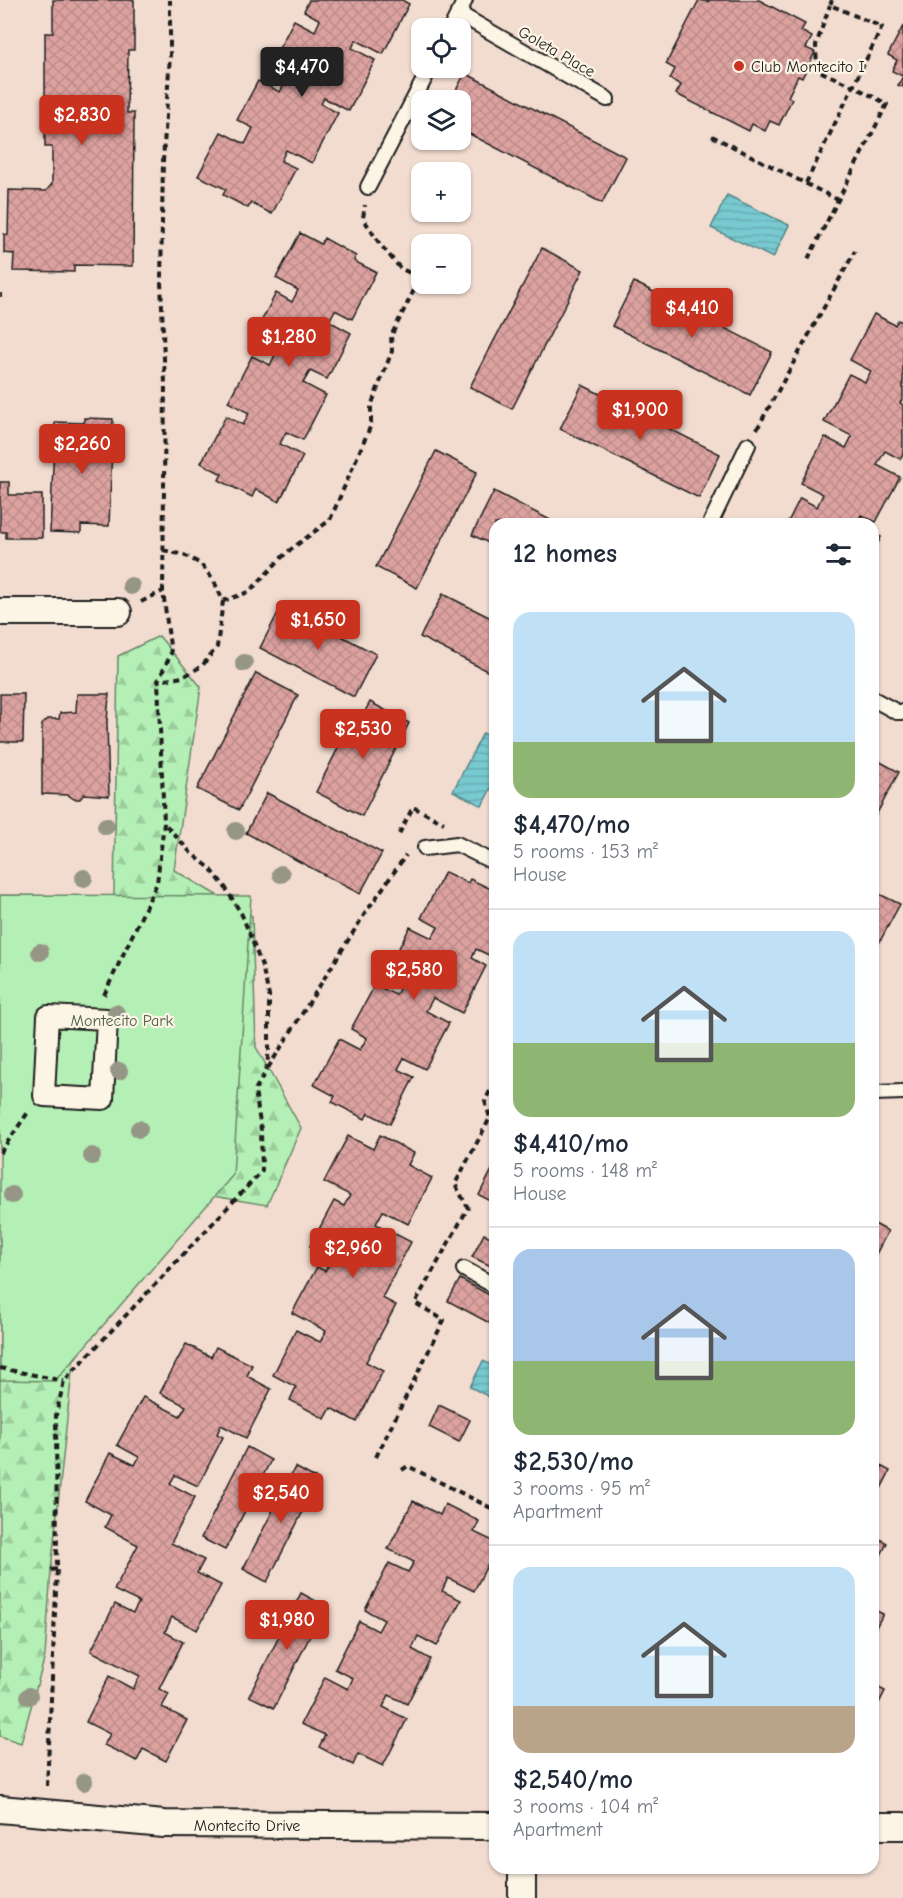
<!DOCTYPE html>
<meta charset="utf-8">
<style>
:root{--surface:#fff;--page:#f2f2f3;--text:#1f2937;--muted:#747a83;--line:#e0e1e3;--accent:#c8321e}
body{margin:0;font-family:"Comic Neue",sans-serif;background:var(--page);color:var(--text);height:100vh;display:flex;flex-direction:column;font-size:22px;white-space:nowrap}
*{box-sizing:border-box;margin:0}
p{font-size:20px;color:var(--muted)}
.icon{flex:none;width:33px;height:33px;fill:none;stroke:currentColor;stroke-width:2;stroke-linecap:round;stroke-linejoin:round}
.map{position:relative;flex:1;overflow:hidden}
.drawer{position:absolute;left:489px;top:518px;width:390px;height:1356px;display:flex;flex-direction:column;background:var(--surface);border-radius:18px;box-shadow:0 2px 4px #0004}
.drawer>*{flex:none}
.buttons{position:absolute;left:411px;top:18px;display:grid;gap:12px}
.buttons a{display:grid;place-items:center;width:60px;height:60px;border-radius:12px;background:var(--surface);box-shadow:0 2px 4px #0004;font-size:30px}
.price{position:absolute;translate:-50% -51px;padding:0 14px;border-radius:6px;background:var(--accent);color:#fff;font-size:20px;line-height:39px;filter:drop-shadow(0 2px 3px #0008)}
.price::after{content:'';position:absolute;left:50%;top:36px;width:18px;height:14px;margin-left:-9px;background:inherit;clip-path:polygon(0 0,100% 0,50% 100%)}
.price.current{background:#222;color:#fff}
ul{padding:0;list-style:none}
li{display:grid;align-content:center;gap:12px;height:318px;padding:0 24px}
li+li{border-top:2px solid var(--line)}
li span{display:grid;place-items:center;height:186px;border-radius:18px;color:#555}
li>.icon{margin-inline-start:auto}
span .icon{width:108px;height:108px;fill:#fffc;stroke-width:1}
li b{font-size:26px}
h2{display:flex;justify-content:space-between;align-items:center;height:72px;padding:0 24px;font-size:26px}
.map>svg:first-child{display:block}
</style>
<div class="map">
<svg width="903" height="1898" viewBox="0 0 903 1898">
<defs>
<pattern id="forest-firs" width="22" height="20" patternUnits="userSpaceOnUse" patternTransform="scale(1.5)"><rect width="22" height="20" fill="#b4f0b5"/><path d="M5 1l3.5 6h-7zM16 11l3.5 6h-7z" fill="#9acd9b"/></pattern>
<pattern id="water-rules" width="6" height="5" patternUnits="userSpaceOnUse" patternTransform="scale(1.5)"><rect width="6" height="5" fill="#78c9d0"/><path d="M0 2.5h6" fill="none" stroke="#67acb2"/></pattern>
<pattern id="building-cross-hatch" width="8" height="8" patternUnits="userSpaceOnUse" patternTransform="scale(1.5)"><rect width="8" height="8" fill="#dca2a0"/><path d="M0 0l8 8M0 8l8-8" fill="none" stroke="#bc8b89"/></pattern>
</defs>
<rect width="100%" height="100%" fill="#f2dcd0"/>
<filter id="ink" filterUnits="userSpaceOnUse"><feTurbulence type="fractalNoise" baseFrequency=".0167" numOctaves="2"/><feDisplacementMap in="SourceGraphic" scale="12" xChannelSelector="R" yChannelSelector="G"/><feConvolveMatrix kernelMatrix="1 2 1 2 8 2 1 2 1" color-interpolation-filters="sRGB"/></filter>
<g filter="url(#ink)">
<polygon fill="url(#forest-firs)" stroke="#688668" stroke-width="1.5" points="159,636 201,687 174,870 252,916 256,1047 301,1128 267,1205 182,1191 73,1362 51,1570 45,1656 21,1743 0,1736 0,1241 60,933 114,895 118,656"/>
<polygon fill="#b4f0b5" stroke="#688668" stroke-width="1.5" points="0,895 251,896 233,1175 55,1381 0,1380"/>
<g fill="url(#water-rules)" stroke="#538488" stroke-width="1.5">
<polygon points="727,195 789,225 773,258 711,228"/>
<polygon points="483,733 495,739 495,780 482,806 453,791"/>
<polygon points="483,1361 495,1367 495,1400 470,1387"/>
</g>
<g fill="url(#building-cross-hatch)" stroke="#1c1c1c" stroke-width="1.5">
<polygon points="53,0 134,0 134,50 128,50 127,113 134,113 133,266 74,265 74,272 13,271 14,254 4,253 4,234 8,235 9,190 46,191 52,184 52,147 45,147 45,33 53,33"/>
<polygon points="309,0 402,0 409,4 383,54 356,40 352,48 375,60 349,111 324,98 321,104 338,113 312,163 286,150 281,161 296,168 272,214 251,203 248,208 223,195 226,189 198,176 221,132 245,144 253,128 237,120 258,81 280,92 290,73 271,64 294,20 315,31 320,20 304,11"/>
<polygon points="699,0 708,2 709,0 759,0 805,24 801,31 812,37 806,48 815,52 802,78 798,76 788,97 792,99 779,125 770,121 765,131 752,124 749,131 676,94 681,85 670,79 675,69 666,64"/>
<polygon points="903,26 903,87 898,85 903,76 892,71 897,60 888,55"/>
<polygon points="465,73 626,157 602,203 460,129 460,100 451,100"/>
<polygon points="300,233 321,244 324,238 356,256 354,261 376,272 352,319 335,310 329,321 351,333 327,379 310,371 303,383 326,395 303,440 286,432 280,444 303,456 279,502 256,489 252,497 219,480 222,474 201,463 226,416 243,425 249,413 228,402 252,356 270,365 276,353 251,341 276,293 292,302 298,290 276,278"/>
<polygon points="542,248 583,270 512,409 470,387"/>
<polygon points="634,282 772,352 750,395 612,326"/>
<polygon points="874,314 895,325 898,320 903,322 903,398 900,403 903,405 903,454 900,459 885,451 877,465 900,477 876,522 861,515 856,524 787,524 800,498 817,507 823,494 801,483 825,437 846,448 852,436 824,422 849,374 865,382 871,371 850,360"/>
<polygon points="582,385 720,454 699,498 560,429"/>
<polygon points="84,418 113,419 109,526 81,525 81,533 50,532 55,422 84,423"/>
<polygon points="436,451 477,472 417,588 376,567"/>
<polygon points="0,482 9,482 9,495 42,495 42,538 6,538 6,532 0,532"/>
<polygon points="494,491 558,524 495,524 495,546 472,535"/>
<polygon points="873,533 881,537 873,553"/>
<polygon points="443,594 495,620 495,675 420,637"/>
<polygon points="282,605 376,654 354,697 260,648"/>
<polygon points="256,673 298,695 239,810 197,789"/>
<polygon points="0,694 24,694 23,742 0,742"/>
<polygon points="77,694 109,694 107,722 109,796 84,794 80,799 74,799 68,795 42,794 42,724 48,719 59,719 60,713 76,712"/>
<polygon points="370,702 409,723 362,816 316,792 340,744 346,747"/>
<polygon points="873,758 899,772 876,815 873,814"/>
<polygon points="267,793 382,853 360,894 246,833"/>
<polygon points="445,872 468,883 470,879 495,891 495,958 476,949 472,958 486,966 462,1013 433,998 426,1011 449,1023 425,1069 404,1058 398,1069 414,1077 390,1124 368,1113 365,1119 332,1102 335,1096 314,1085 339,1039 360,1050 367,1038 351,1029 375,985 396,995 402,983 385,975 410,927 432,938 438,927 421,918"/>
<polygon points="873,891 900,904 873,954"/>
<polygon points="380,1135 414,1153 408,1165 432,1178 408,1224 383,1211 376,1224 411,1242 382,1298 396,1305 366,1362 383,1371 357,1422 331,1408 325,1419 290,1400 296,1387 273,1375 296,1330 320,1342 326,1331 292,1313 317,1267 325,1271 332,1258 310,1246 334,1201 344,1206 350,1195 324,1182 348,1136 373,1149"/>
<polygon points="495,1164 495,1203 479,1195"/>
<polygon points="873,1223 888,1231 873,1260"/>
<polygon points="484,1234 495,1239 495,1268 472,1257"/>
<polygon points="460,1279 495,1298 495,1326 448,1301"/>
<polygon points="186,1344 211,1357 216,1347 252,1365 247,1376 271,1389 246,1438 221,1425 217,1434 223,1437 198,1486 175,1475 170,1484 195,1497 171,1543 204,1560 197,1573 221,1585 197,1630 172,1617 165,1632 183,1642 159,1689 169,1694 162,1707 187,1720 166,1761 143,1749 137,1761 104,1745 110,1734 86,1722 109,1676 133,1689 140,1676 91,1651 115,1604 133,1613 139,1602 114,1590 138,1545 105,1527 111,1515 85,1501 110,1453 135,1465 139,1457 117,1445 143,1397 180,1416 186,1406 160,1393"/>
<polygon points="439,1405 470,1420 459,1442 429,1427"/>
<polygon points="247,1447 271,1460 225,1550 201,1538"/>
<polygon points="873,1462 890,1471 873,1504"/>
<polygon points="295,1467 319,1480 267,1582 243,1569"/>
<polygon points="413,1501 440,1515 445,1504 479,1521 474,1532 495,1542 495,1550 474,1591 448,1578 442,1591 461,1600 437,1646 418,1636 412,1649 430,1659 407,1704 389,1695 383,1707 407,1719 383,1766 358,1754 353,1765 319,1747 325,1735 301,1724 325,1677 348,1689 353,1678 335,1669 359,1621 378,1631 384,1620 365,1610 389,1563 408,1572 414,1562 388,1549"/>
<polygon points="873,1535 887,1543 873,1571"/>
<polygon points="301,1593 325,1606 274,1708 249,1696"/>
<polygon points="873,1609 883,1614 873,1633"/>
<polygon points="873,1685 885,1691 873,1715"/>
</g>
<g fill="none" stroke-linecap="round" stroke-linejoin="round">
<defs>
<g id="service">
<polyline points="458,13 607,99"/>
<polyline points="451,28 465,0"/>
<polyline points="368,187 430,68"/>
<polyline points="710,524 748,445"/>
<polyline points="873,699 897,712 903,712"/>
<polyline points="425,848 457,844 495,863"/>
<polyline points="873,1093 903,1092"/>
<polyline points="464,1269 495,1286"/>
</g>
<polygon id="pedestrian" points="48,1016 107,1019 103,1099 44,1096"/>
<g id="minor">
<polyline points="0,612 118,612"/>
<polyline points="0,1809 164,1824 495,1826"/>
<polyline points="873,1826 903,1826"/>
<polyline points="522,1898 522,1868"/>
</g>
</defs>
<use href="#service" stroke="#1c1c1c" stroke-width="18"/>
<use href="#pedestrian" stroke="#1c1c1c" stroke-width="24"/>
<use href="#minor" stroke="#1c1c1c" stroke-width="30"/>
<g stroke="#1c1c1c" stroke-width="4" stroke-dasharray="6 4.5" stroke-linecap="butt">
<polyline points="712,136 838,200"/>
<polyline points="806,183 882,27 830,5 832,0"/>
<polyline points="808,259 887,104 853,86 817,70 816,45 830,5"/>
<polyline points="0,295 2,295"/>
<polyline points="757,429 855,251"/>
<polyline points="163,550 184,555 201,564 214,581 223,601 217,647 202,666 183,677 158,681 171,654 163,591 165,384 161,282 163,161 170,55 170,0"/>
<polyline points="223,601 249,592 286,553 330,520 371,425 371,406 392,351 391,336 420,278 400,268 379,243 363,218 365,205"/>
<polyline points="141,602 163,591"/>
<polyline points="399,834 413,807 444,823"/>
<polyline points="104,995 157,883 164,823 158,681"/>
<polyline points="268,1068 364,915 406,855"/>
<polyline points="0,1153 29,1111"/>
<polyline points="0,1368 64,1381"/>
<polyline points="376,1457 444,1320 415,1303 468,1208 455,1184 490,1118 485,1101 495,1081"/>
<polyline points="402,1470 408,1466 495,1510"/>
<polyline points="51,1570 57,1569"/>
<polyline points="47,1786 57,1569 56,1415 64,1381 262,1171 261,1130 255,1090 266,1071 269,1051 269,995 262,966 242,915 225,887 210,868 191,853 164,823"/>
</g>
<use href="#service" stroke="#fcf5e5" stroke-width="14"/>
<use href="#pedestrian" stroke="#fcf5e5" stroke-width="20"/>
<use href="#minor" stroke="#fcf5e5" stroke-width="26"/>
</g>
<g fill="#969686">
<circle cx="131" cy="586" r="9"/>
<circle cx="244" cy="663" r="9"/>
<circle cx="106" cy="826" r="9"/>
<circle cx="236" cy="831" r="9"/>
<circle cx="281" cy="874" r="9"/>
<circle cx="84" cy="878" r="9"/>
<circle cx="40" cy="952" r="9"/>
<circle cx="116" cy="1013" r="9"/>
<circle cx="119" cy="1071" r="9"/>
<circle cx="139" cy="1129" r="9"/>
<circle cx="92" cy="1156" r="9"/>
<circle cx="12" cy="1195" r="9"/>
<circle cx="29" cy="1696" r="9"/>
<circle cx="84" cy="1782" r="9"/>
</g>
</g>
<circle fill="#c8321e" stroke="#fcf5e5" stroke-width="2" cx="739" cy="66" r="6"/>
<g text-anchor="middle" stroke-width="4.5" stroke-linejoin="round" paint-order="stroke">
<g font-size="16" fill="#1c1c1c" stroke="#fcf5e5">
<text transform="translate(557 51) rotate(30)" y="6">Goleta Place</text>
<text x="247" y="1831">Montecito Drive</text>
</g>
<g font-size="16" fill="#1c1c1c" stroke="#fcf5e5" text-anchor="start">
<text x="751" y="72">Club Montecito I</text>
</g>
<g font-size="16" fill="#4a5c4a" stroke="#fcf5e5">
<text x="122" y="1026">Montecito Park</text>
</g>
</g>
</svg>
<div class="buttons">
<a><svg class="icon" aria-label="locate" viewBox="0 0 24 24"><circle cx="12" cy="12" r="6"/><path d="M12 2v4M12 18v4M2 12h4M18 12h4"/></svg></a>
<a><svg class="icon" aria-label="layers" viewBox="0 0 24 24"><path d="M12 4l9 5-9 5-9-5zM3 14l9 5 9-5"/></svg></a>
<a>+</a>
<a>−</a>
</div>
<b class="price current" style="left:302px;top:98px">$4,470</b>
<b class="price" style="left:82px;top:146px">$2,830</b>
<b class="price" style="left:692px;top:339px">$4,410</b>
<b class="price" style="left:289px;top:368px">$1,280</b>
<b class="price" style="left:640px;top:441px">$1,900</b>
<b class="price" style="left:82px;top:475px">$2,260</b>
<b class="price" style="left:318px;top:651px">$1,650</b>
<b class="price" style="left:363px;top:760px">$2,530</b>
<b class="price" style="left:414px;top:1001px">$2,580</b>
<b class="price" style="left:353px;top:1279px">$2,960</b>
<b class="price" style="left:281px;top:1524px">$2,540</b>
<b class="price" style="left:287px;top:1651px">$1,980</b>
<section class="drawer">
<h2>12 homes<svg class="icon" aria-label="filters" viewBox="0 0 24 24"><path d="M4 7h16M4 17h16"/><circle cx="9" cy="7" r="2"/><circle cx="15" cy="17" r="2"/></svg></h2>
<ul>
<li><span style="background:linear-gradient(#bfe0f5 70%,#8fb573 0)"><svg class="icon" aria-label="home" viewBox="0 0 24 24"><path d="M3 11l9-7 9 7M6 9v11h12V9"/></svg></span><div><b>$4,470/mo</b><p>5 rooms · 153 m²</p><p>House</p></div></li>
<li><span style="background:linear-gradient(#bfe0f5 60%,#8fb573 0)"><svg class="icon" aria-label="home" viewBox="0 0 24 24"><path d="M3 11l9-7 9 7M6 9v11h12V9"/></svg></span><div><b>$4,410/mo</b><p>5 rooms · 148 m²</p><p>House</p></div></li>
<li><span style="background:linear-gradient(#a9c7e8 60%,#8fb573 0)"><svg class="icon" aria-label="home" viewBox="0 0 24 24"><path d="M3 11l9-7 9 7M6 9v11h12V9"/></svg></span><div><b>$2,530/mo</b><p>3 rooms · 95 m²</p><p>Apartment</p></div></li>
<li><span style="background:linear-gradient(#bfe0f5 75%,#b9a48a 0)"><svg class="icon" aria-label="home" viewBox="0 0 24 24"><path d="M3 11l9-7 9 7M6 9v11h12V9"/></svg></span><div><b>$2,540/mo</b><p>3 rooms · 104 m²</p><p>Apartment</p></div></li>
</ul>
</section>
</div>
